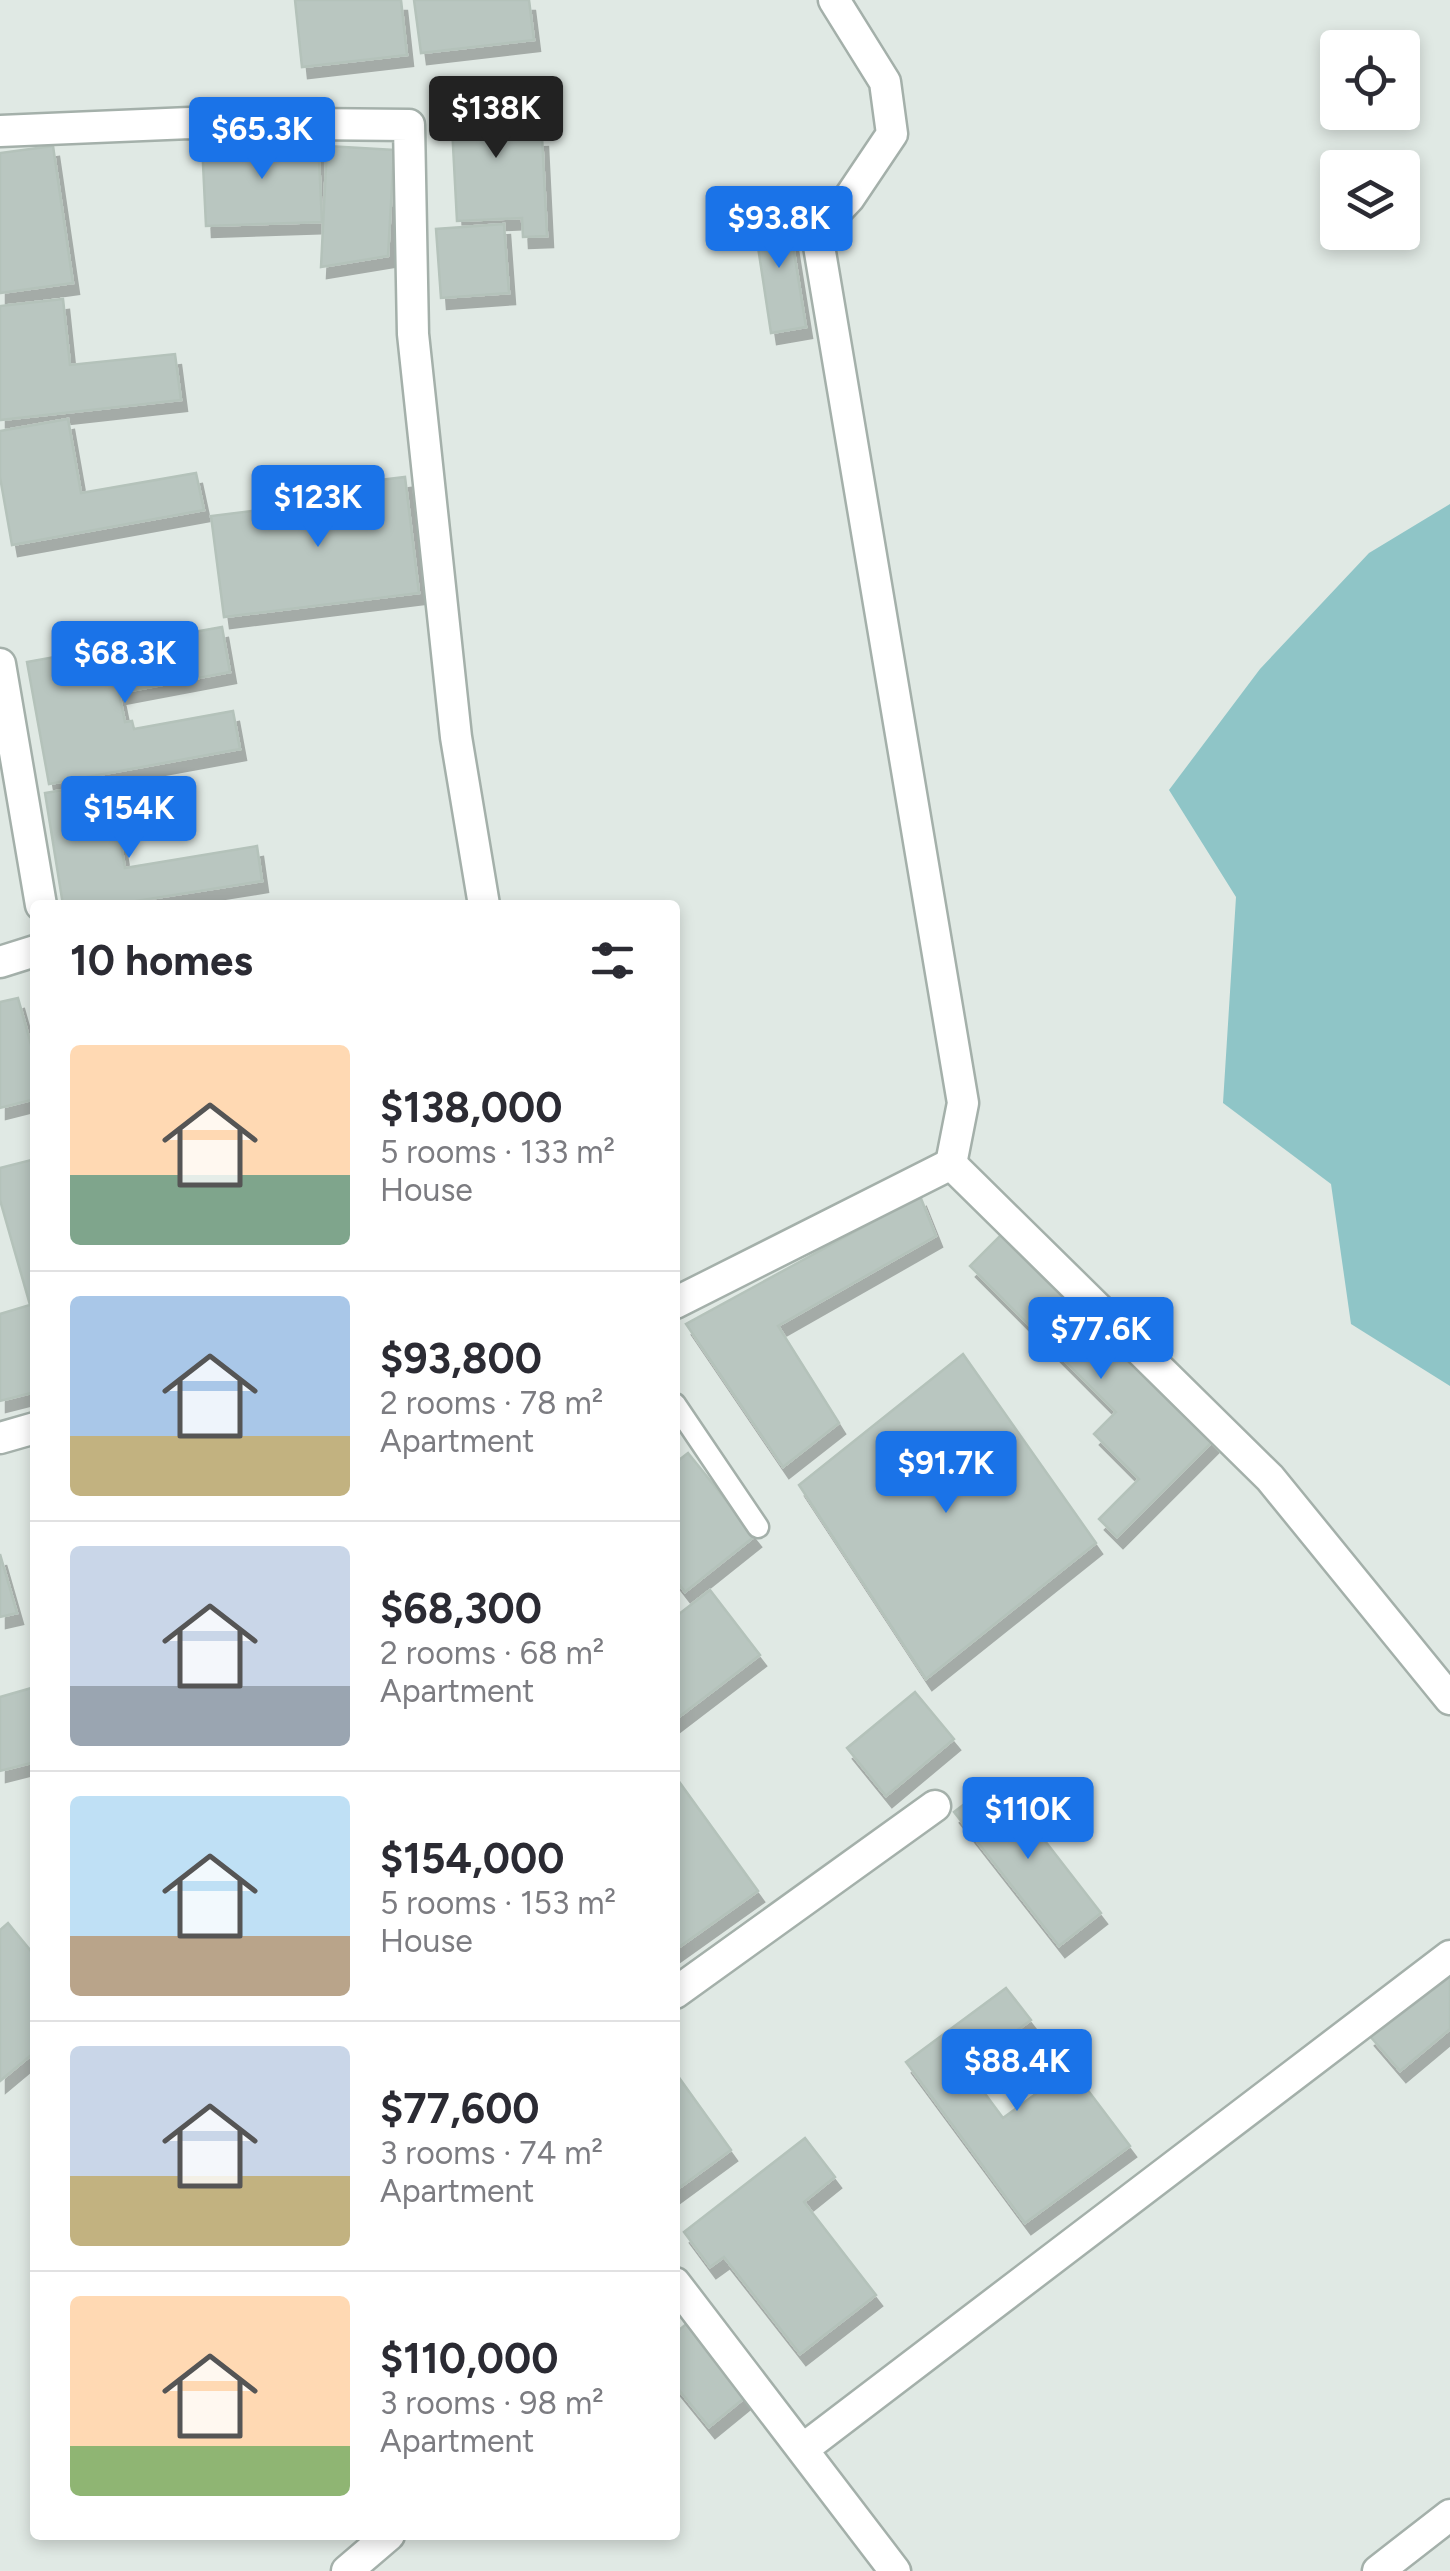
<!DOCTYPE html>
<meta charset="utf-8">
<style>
:root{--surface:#fff;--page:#f7f7f7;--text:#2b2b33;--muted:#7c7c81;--line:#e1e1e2;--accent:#1a73e8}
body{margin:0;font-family:Figtree,sans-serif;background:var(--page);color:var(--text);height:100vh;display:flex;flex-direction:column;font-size:38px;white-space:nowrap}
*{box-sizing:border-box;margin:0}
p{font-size:32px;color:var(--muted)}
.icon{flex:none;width:55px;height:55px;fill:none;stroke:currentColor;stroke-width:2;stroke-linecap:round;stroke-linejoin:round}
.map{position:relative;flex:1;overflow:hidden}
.sheet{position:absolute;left:30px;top:900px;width:650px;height:1640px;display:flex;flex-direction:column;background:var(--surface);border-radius:10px;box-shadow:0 5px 15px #0003}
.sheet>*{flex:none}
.tools{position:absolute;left:1320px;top:30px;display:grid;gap:20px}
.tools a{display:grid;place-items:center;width:100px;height:100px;border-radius:10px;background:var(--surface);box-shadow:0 5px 15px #0003;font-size:50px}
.price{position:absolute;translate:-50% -85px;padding:0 22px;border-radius:10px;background:var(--accent);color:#fff;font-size:32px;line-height:65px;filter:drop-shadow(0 2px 5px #0008)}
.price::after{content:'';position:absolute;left:50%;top:60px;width:30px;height:22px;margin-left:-15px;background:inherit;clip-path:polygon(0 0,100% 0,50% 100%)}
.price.current{background:#222;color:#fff}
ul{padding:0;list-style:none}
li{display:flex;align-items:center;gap:30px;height:250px;padding:0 40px}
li+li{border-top:2px solid var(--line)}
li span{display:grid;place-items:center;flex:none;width:280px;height:200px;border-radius:10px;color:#555}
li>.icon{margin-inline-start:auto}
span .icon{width:120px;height:120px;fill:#fffc;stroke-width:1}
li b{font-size:42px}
h2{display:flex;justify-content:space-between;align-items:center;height:120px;padding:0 40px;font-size:42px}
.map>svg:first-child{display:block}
</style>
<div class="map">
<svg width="1450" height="2571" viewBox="0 0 1450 2571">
<defs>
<filter id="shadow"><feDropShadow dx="6" dy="11" stdDeviation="0" flood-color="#0004"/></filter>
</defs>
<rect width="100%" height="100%" fill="#e0e9e4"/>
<polygon fill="#8fc5c7" points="1450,504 1450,1386 1351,1324 1331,1184 1223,1103 1236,897 1169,790 1260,669 1369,553"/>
<g fill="#b9c6c0" stroke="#b4c2ba" stroke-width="2.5" filter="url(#shadow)">
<polygon points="295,0 401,0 407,55 302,67"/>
<polygon points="414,0 529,0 534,40 421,53"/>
<polygon points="514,86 517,137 542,136 547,236 523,237 522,218 457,221 450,89"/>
<polygon points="318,138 322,222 206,226 202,143"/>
<polygon points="53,146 73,283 0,293 0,153"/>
<polygon points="327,146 394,150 388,256 321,267"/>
<polygon points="787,208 806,327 771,333 753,214"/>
<polygon points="504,224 509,293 441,298 436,229"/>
<polygon points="63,299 70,365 175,354 181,400 0,420 0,306"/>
<polygon points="68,419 81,493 196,473 204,510 12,545 0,477 0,431"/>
<polygon points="405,477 419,593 224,617 211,516 317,503 314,488"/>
<polygon points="222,627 230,672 119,693 125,722 132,721 134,729 233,711 240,749 49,784 27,662"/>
<polygon points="87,786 93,825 117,821 125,868 257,846 262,881 111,905 63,905 45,793"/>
<polygon points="18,998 35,1059 35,1099 0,1108 0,1002"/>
<polygon points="35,1159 35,1392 0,1401 0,1314 30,1305 0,1200 0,1168"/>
<polygon points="920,1196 936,1236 778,1326 839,1423 783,1467 686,1324"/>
<polygon points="1003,1233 1212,1442 1117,1537 1099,1519 1139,1479 1094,1434 1116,1412 970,1266"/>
<polygon points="963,1354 1096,1543 926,1679 799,1485"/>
<polygon points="688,1453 755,1536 685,1592 675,1579 675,1463"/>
<polygon points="0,1554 17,1613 0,1617"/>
<polygon points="710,1590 760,1655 675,1720 675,1617"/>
<polygon points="35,1687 35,1762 0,1771 0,1697"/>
<polygon points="915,1692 954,1739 886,1796 847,1748"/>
<polygon points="675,1776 758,1891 675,1950"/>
<polygon points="997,1779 1101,1913 1059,1946 954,1812"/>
<polygon points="8,1923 35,1956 35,2052 0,2081 0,1930"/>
<polygon points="1450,1967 1450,2029 1400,2071 1369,2035"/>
<polygon points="1006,1988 1031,2020 966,2068 1003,2118 1071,2068 1130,2146 1025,2223 906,2062"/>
<polygon points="675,2072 731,2150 675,2191"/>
<polygon points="805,2138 835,2177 804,2202 876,2295 800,2354 724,2257 710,2267 684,2232"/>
<polygon points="689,2322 748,2395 709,2427 675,2385 675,2333"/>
</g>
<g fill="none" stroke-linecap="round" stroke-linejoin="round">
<defs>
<polyline id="service" points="675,1404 758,1527"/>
<g id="minor">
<polyline points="834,0 885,82 892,134 849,198 831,217 819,246 963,1103 951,1164"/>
<polyline points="0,131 190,123 409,125 413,334 456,737 484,905"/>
<polyline points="0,664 41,905"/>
<polyline points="0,962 35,951"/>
<polyline points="675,1303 951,1164 1270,1478 1450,1699"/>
<polyline points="0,1438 35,1428"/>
<polyline points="675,1993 935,1806"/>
<polyline points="675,2283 895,2571"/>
<polyline points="803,2449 1450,1956"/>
<polyline points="347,2571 389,2535"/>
<polyline points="1378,2571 1450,2515"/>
</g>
</defs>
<use href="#service" stroke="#a4b0aa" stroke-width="25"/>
<use href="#minor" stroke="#a4b0aa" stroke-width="35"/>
<use href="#service" stroke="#fff" stroke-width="20"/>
<use href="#minor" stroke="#fff" stroke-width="30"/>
</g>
</svg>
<div class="tools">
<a><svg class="icon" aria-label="locate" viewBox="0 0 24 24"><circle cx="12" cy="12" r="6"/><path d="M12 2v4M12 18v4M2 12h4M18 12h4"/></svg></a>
<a><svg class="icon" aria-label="layers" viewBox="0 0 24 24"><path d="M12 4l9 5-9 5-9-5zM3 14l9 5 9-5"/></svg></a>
</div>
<b class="price current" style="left:496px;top:161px">$138K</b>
<b class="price" style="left:262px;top:182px">$65.3K</b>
<b class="price" style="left:779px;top:271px">$93.8K</b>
<b class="price" style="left:318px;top:550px">$123K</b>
<b class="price" style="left:125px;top:706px">$68.3K</b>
<b class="price" style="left:129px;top:861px">$154K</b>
<b class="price" style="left:1101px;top:1382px">$77.6K</b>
<b class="price" style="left:946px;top:1516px">$91.7K</b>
<b class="price" style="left:1028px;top:1862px">$110K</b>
<b class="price" style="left:1017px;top:2114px">$88.4K</b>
<section class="sheet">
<h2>10 homes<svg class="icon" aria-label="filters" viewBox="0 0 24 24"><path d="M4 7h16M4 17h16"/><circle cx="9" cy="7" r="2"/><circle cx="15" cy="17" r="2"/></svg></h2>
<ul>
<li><span style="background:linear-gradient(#ffd9b3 65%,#7fa58c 0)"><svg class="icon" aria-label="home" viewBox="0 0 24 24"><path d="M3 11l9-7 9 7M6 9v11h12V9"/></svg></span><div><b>$138,000</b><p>5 rooms · 133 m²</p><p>House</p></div></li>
<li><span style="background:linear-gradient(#a9c7e8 70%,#c2b280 0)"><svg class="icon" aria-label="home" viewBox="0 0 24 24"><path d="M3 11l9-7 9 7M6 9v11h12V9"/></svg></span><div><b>$93,800</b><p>2 rooms · 78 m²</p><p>Apartment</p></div></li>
<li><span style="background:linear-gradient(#c9d6e8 70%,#9aa5b1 0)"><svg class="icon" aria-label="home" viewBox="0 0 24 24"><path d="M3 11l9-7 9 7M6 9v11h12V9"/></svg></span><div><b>$68,300</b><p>2 rooms · 68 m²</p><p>Apartment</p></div></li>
<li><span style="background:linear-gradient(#bfe0f5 70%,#b9a48a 0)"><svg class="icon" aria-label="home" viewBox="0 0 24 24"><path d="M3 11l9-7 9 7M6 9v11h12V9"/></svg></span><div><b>$154,000</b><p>5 rooms · 153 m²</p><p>House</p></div></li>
<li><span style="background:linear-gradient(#c9d6e8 65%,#c2b280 0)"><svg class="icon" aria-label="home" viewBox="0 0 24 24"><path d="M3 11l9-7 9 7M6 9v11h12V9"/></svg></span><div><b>$77,600</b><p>3 rooms · 74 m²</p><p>Apartment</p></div></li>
<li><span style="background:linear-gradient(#ffd9b3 75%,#8fb573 0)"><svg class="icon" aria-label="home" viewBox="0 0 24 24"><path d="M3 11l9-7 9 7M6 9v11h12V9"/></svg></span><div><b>$110,000</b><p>3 rooms · 98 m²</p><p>Apartment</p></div></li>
</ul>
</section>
</div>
